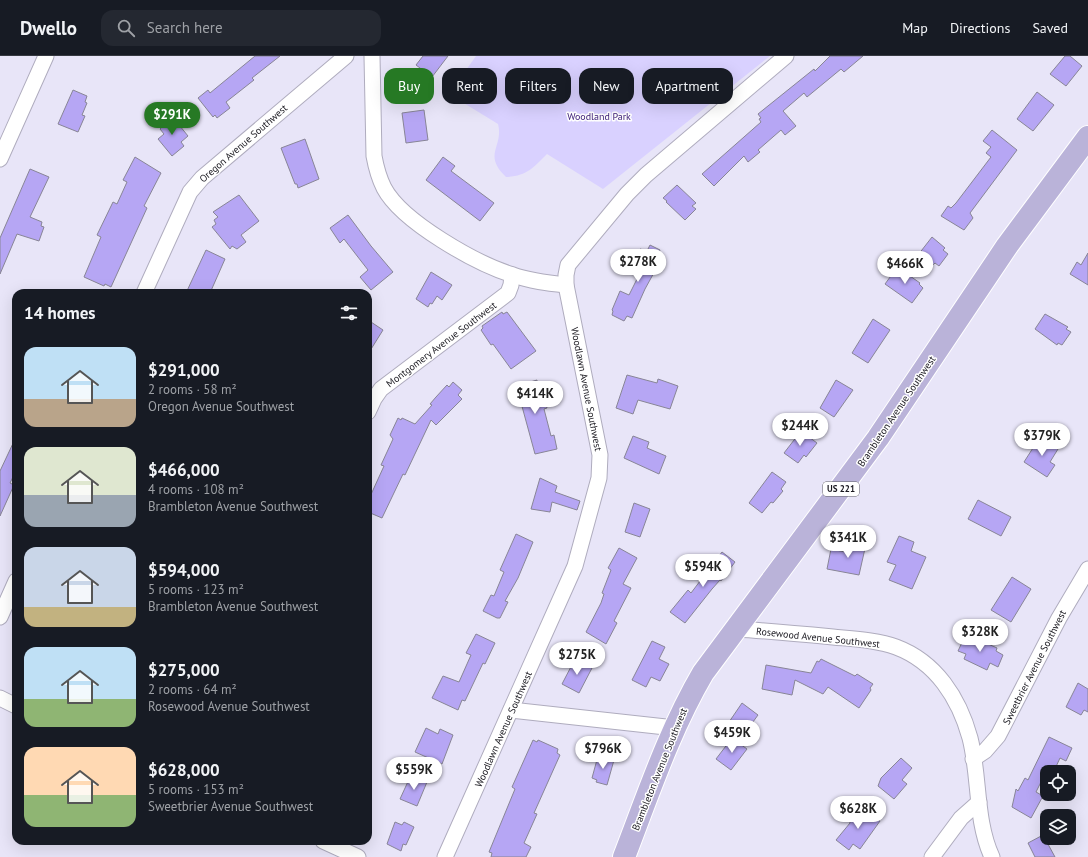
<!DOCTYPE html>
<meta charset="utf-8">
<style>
:root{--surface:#171b24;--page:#242831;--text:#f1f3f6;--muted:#9ea1a6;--line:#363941;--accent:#267924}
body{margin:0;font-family:"PT Sans",sans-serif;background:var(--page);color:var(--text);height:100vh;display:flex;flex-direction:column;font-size:15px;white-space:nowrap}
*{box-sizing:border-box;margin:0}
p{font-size:13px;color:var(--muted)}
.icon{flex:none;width:22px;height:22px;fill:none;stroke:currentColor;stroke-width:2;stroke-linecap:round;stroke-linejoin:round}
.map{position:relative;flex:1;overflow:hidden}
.sheet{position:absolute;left:12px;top:233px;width:360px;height:556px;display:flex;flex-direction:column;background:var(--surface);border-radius:12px;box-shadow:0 4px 16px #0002}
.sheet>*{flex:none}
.guide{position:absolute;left:384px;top:12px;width:380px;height:36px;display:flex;gap:8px}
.buttons{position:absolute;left:1040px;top:709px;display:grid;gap:8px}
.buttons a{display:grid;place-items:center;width:36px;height:36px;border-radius:8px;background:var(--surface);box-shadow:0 4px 16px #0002;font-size:20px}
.price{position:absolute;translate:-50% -34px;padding:0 9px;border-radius:14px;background:#fff;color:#222;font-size:13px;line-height:26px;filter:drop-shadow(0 1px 2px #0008)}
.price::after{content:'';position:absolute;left:50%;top:24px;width:12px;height:9px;margin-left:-6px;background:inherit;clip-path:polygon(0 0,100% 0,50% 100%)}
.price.selected{background:var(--accent);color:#fff}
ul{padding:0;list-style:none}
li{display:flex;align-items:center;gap:12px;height:100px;padding:0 12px}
li span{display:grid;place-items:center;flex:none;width:112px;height:80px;border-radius:12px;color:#555}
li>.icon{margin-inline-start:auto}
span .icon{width:48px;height:48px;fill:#fffc;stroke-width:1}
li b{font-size:17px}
h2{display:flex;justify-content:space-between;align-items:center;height:48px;padding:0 12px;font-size:17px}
.chip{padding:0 14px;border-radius:12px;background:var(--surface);box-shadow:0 4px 16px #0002;font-size:14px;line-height:36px}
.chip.selected{background:var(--accent);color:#fff}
header{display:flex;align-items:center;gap:24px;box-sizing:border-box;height:56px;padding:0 20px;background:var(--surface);border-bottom:1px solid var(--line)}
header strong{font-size:19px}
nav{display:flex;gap:22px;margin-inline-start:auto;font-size:14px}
.search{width:280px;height:36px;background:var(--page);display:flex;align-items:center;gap:10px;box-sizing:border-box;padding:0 14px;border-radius:12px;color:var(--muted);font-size:15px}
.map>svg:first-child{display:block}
</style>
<header>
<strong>Dwello</strong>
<div class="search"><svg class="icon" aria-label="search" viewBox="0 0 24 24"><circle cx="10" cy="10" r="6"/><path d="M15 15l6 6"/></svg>Search here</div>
<nav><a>Map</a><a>Directions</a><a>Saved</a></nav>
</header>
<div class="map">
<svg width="1088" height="801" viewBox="0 0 1088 801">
<rect width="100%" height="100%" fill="#e8e5f8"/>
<path fill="#d9d1ff" d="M476,0H770L603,133L547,98C533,112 527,120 506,121C482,98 504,91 498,68L449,38Z"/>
<g fill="#b6a6f4" stroke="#888596">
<polygon points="255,0 280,0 252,22 254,24 226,46 230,52 217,62 215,59 213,61 198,42 208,34 210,37"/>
<polygon points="423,0 448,0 432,21 416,9"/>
<polygon points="830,0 863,0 844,16 841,13 807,41 804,37 783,55 796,70 785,79 781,74 758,94 760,96 748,106 744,100 714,130 702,118 761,66 759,63 761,62 758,58 814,13 815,15"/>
<polygon points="1065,0 1070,0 1082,10 1066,30 1050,18"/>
<polygon points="73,34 87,40 85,46 87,47 82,59 85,60 78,76 58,68"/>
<polygon points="1037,36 1054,49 1033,75 1017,63"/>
<polygon points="424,54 428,84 406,87 402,57"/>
<polygon points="171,59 188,80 181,86 184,90 172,100 158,83 164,78 160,73 163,70 161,68"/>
<polygon points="992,74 1017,94 970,157 973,162 964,174 941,160 948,150 951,152 956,147 991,101 986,97 991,91 983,85"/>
<polygon points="305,83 319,123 298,132 297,128 295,128 281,92"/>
<polygon points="135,101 161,117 144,150 147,152 111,231 105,228 104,230 84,221 101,181 97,179 113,146 117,148 127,126 123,124"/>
<polygon points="443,101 455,110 451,115 494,147 480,165 426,124"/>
<polygon points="30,113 49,121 30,161 42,166 41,170 44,171 39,185 17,178 0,218 0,182"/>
<polygon points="677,129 696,147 692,150 696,153 685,164 666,146 667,145 663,142"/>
<polygon points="239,139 259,165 241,179 246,186 237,193 232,190 230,193 212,171 216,168 214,164 218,161 213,156"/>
<polygon points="348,159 371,190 393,216 371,234 360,221 368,214 344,183 340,187 330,172"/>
<polygon points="932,181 945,192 943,194 948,198 939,210 935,207 932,210 918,199"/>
<polygon points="650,189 660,194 658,200 662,202 645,233 632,262 627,260 624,265 612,259 613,255 612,254 620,235 629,239 640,217 632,213 636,206 634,205 640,193 647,195"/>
<polygon points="206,194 225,203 210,237 186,237"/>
<polygon points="1088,197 1088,229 1070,218 1077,206 1081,209"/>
<polygon points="896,213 899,215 900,213 920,227 919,228 923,232 912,247 885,228"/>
<polygon points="431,216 452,229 442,244 437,240 432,248 430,247 428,251 416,243"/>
<polygon points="502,256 503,258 507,256 536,295 511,313 493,288 491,289 481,274 483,272 482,270"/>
<polygon points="1045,258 1068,271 1066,273 1071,276 1062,289 1058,287 1057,289 1035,273"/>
<polygon points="873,263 890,274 868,307 852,297"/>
<polygon points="368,264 383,274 368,298"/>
<polygon points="627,319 657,327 658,323 678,330 670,353 638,344 633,358 616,352"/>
<polygon points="537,324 537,327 540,326 547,352 544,353 551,380 554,379 557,393 535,398 520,343 514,345 510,332"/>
<polygon points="836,324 853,334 834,361 820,352"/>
<polygon points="453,326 462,334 458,339 462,343 436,369 431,364 405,419 403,418 382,462 368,456 368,445 384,410 381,409 393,383 390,379 398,362 401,364 402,362 415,368 432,349 430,348 436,341 447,329 449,331"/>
<polygon points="801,375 817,387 806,401 804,399 798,407 784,397"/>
<polygon points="633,380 649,386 647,392 666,400 659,418 624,402"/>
<polygon points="16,381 16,415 10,427 14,429 0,460 0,415"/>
<polygon points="1040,381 1058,393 1050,406 1055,409 1047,421 1024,406"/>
<polygon points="772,416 786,426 781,433 783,435 773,447 771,446 762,457 749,447"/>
<polygon points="540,422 557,430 555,436 580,445 577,454 552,446 550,456 531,453"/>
<polygon points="978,444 1011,461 1001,480 968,463"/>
<polygon points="634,447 650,453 640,481 625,476"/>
<polygon points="516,478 533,486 518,522 505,545 508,546 500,562 497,562 483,555 491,539 494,540 504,516 500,514"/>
<polygon points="899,480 914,486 911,495 926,501 912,533 889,524 896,509 887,506"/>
<polygon points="852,486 866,488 859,519 827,513 831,493 850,497"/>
<polygon points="619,492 637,502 623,528 631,532 614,565 617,567 606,588 586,576 601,547 604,538 602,537 611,514 608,512"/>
<polygon points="722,496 735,506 721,525 720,524 712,533 685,567 670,556 688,534 691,537"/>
<polygon points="1012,521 1031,533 1011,566 991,554"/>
<polygon points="476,578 495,587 485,608 483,607 465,645 462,644 458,654 432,642 443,620 459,626 471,599 466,597"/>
<polygon points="966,578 997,592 996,595 1003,599 998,611 990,607 987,614 964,603 966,598 958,595"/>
<polygon points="652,585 665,591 659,603 669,608 660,625 651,621 646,631 632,624"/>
<polygon points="575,603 592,612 579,637 562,628"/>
<polygon points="821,603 855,620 857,618 873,628 870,632 871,634 859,652 828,631 823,638 795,624 792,639 762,633 766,609 811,617 817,605 819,606"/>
<polygon points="1078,627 1088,633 1088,656 1084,654 1081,659 1066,651"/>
<polygon points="742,647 758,659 742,681 727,669"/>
<polygon points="426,672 438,678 440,673 453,679 442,708 415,696"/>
<polygon points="1049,681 1072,692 1066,705 1060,702 1054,715 1048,712 1036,736 1043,740 1031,762 1012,751 1016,733 1018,735 1025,722 1028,724"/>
<polygon points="732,682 747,693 731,714 716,703"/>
<polygon points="533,684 537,686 538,684 558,693 557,697 560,699 534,757 537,758 524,787 531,791 526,801 491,801 492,797 489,796 515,733 512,731"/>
<polygon points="598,700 614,704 607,729 596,726 597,724 592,722"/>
<polygon points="901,702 912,712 902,724 907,728 894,743 878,730 881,722"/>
<polygon points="411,719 427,726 417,750 400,743"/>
<polygon points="862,751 880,765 860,793 853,788 849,794 836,784 850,767 849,760 856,760"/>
<polygon points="395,766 402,769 404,766 414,771 406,789 403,788 401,795 387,788"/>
<polygon points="1043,779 1055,801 1035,801 1028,787"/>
</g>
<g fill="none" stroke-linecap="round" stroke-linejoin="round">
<defs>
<g id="minor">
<path d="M372,0L374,100C376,111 379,122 384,132C402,166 477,208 513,219C530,225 548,227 566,229"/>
<polyline points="0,103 46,0"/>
<polyline points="144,237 190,136 202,122 346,0"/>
<polyline points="368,356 374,343 381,333 508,237 511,229 512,219"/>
<polyline points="0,561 16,525"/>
<path d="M736,573C769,575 801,578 833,581C854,583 877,584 896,591C936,606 959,642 970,682C980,721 975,764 992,801"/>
<polyline points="0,642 16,650"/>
<polyline points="511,654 675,672"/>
<polyline points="973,703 985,695 998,680 1059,562 1088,513"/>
<polyline points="323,785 358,801"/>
<polyline points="445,801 575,510 599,422 600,399 566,229 566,219 568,209 627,138 646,119 786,0"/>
<polyline points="932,801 961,762 979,746"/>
</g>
<path id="primary" d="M624,801C648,739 669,675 703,617L878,382L1007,190L1088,81"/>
</defs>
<use href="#minor" stroke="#afacbe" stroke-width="17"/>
<use href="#primary" stroke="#fff" stroke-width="24"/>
<use href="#minor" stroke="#fff" stroke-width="15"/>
<use href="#primary" stroke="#bab3d9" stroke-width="22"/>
</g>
<g text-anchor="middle" stroke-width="3" stroke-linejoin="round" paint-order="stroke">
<rect fill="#fff" stroke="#5f5e63" stroke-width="1" x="823" y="426" width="36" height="14" rx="3"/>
<g font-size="9" font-weight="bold" fill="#1a1920">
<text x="841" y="436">US 221</text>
</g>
<g font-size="10" fill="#3f217a" stroke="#fff">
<text x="599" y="64">Woodland Park</text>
</g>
<g font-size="10" fill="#1a1920" stroke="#fff">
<text transform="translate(243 87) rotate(-41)" y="4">Oregon Avenue Southwest</text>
<text transform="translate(441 288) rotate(-37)" y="4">Montgomery Avenue Southwest</text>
<text transform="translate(587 333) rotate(79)" y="4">Woodlawn Avenue Southwest</text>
<text transform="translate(896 355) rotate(-56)" y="4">Brambleton Avenue Southwest</text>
<text transform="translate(818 581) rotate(6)" y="4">Rosewood Avenue Southwest</text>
<text transform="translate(1034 611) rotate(-63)" y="4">Sweetbrier Avenue Southwest</text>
<text transform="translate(503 673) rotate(-66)" y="4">Woodlawn Avenue Southwest</text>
<text transform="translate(659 713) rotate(-68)" y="4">Brambleton Avenue Southwest</text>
</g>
</g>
</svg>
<div class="buttons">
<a><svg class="icon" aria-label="locate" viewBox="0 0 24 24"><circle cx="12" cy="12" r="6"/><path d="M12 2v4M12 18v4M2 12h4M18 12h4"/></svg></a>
<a><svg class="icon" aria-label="layers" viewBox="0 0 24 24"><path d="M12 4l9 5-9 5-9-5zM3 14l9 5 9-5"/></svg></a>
</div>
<b class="price selected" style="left:172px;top:80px">$291K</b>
<b class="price" style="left:638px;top:227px">$278K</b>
<b class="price" style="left:905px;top:229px">$466K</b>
<b class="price" style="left:535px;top:359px">$414K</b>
<b class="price" style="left:800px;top:391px">$244K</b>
<b class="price" style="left:1042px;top:401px">$379K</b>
<b class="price" style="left:848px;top:503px">$341K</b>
<b class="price" style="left:703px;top:532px">$594K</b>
<b class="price" style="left:980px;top:597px">$328K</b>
<b class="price" style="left:577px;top:620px">$275K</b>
<b class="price" style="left:732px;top:698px">$459K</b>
<b class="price" style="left:603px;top:714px">$796K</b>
<b class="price" style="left:414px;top:735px">$559K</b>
<b class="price" style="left:858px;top:774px">$628K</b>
<div class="guide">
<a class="chip selected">Buy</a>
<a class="chip">Rent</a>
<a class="chip">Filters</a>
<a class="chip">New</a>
<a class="chip">Apartment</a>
</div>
<section class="sheet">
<h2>14 homes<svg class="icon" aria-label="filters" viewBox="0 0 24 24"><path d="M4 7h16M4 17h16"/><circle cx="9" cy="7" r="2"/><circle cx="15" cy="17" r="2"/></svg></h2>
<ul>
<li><span style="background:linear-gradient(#bfe0f5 65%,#b9a48a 0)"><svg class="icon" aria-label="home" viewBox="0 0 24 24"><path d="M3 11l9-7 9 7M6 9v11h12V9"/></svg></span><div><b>$291,000</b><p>2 rooms · 58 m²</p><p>Oregon Avenue Southwest</p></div></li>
<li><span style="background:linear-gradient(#dfe7d0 60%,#9aa5b1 0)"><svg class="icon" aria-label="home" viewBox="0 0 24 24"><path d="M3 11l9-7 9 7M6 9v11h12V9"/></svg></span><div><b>$466,000</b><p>4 rooms · 108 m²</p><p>Brambleton Avenue Southwest</p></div></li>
<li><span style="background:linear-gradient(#c9d6e8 75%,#c2b280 0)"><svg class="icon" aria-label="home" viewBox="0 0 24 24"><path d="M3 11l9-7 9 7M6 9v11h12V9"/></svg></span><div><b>$594,000</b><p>5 rooms · 123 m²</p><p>Brambleton Avenue Southwest</p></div></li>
<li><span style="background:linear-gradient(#bfe0f5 65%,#8fb573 0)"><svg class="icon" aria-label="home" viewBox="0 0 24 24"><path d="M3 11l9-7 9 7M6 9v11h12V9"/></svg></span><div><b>$275,000</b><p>2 rooms · 64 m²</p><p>Rosewood Avenue Southwest</p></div></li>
<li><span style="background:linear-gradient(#ffd9b3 60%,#8fb573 0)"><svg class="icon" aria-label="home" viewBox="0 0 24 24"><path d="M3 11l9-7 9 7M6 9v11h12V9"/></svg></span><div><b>$628,000</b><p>5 rooms · 153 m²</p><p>Sweetbrier Avenue Southwest</p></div></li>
</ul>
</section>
</div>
